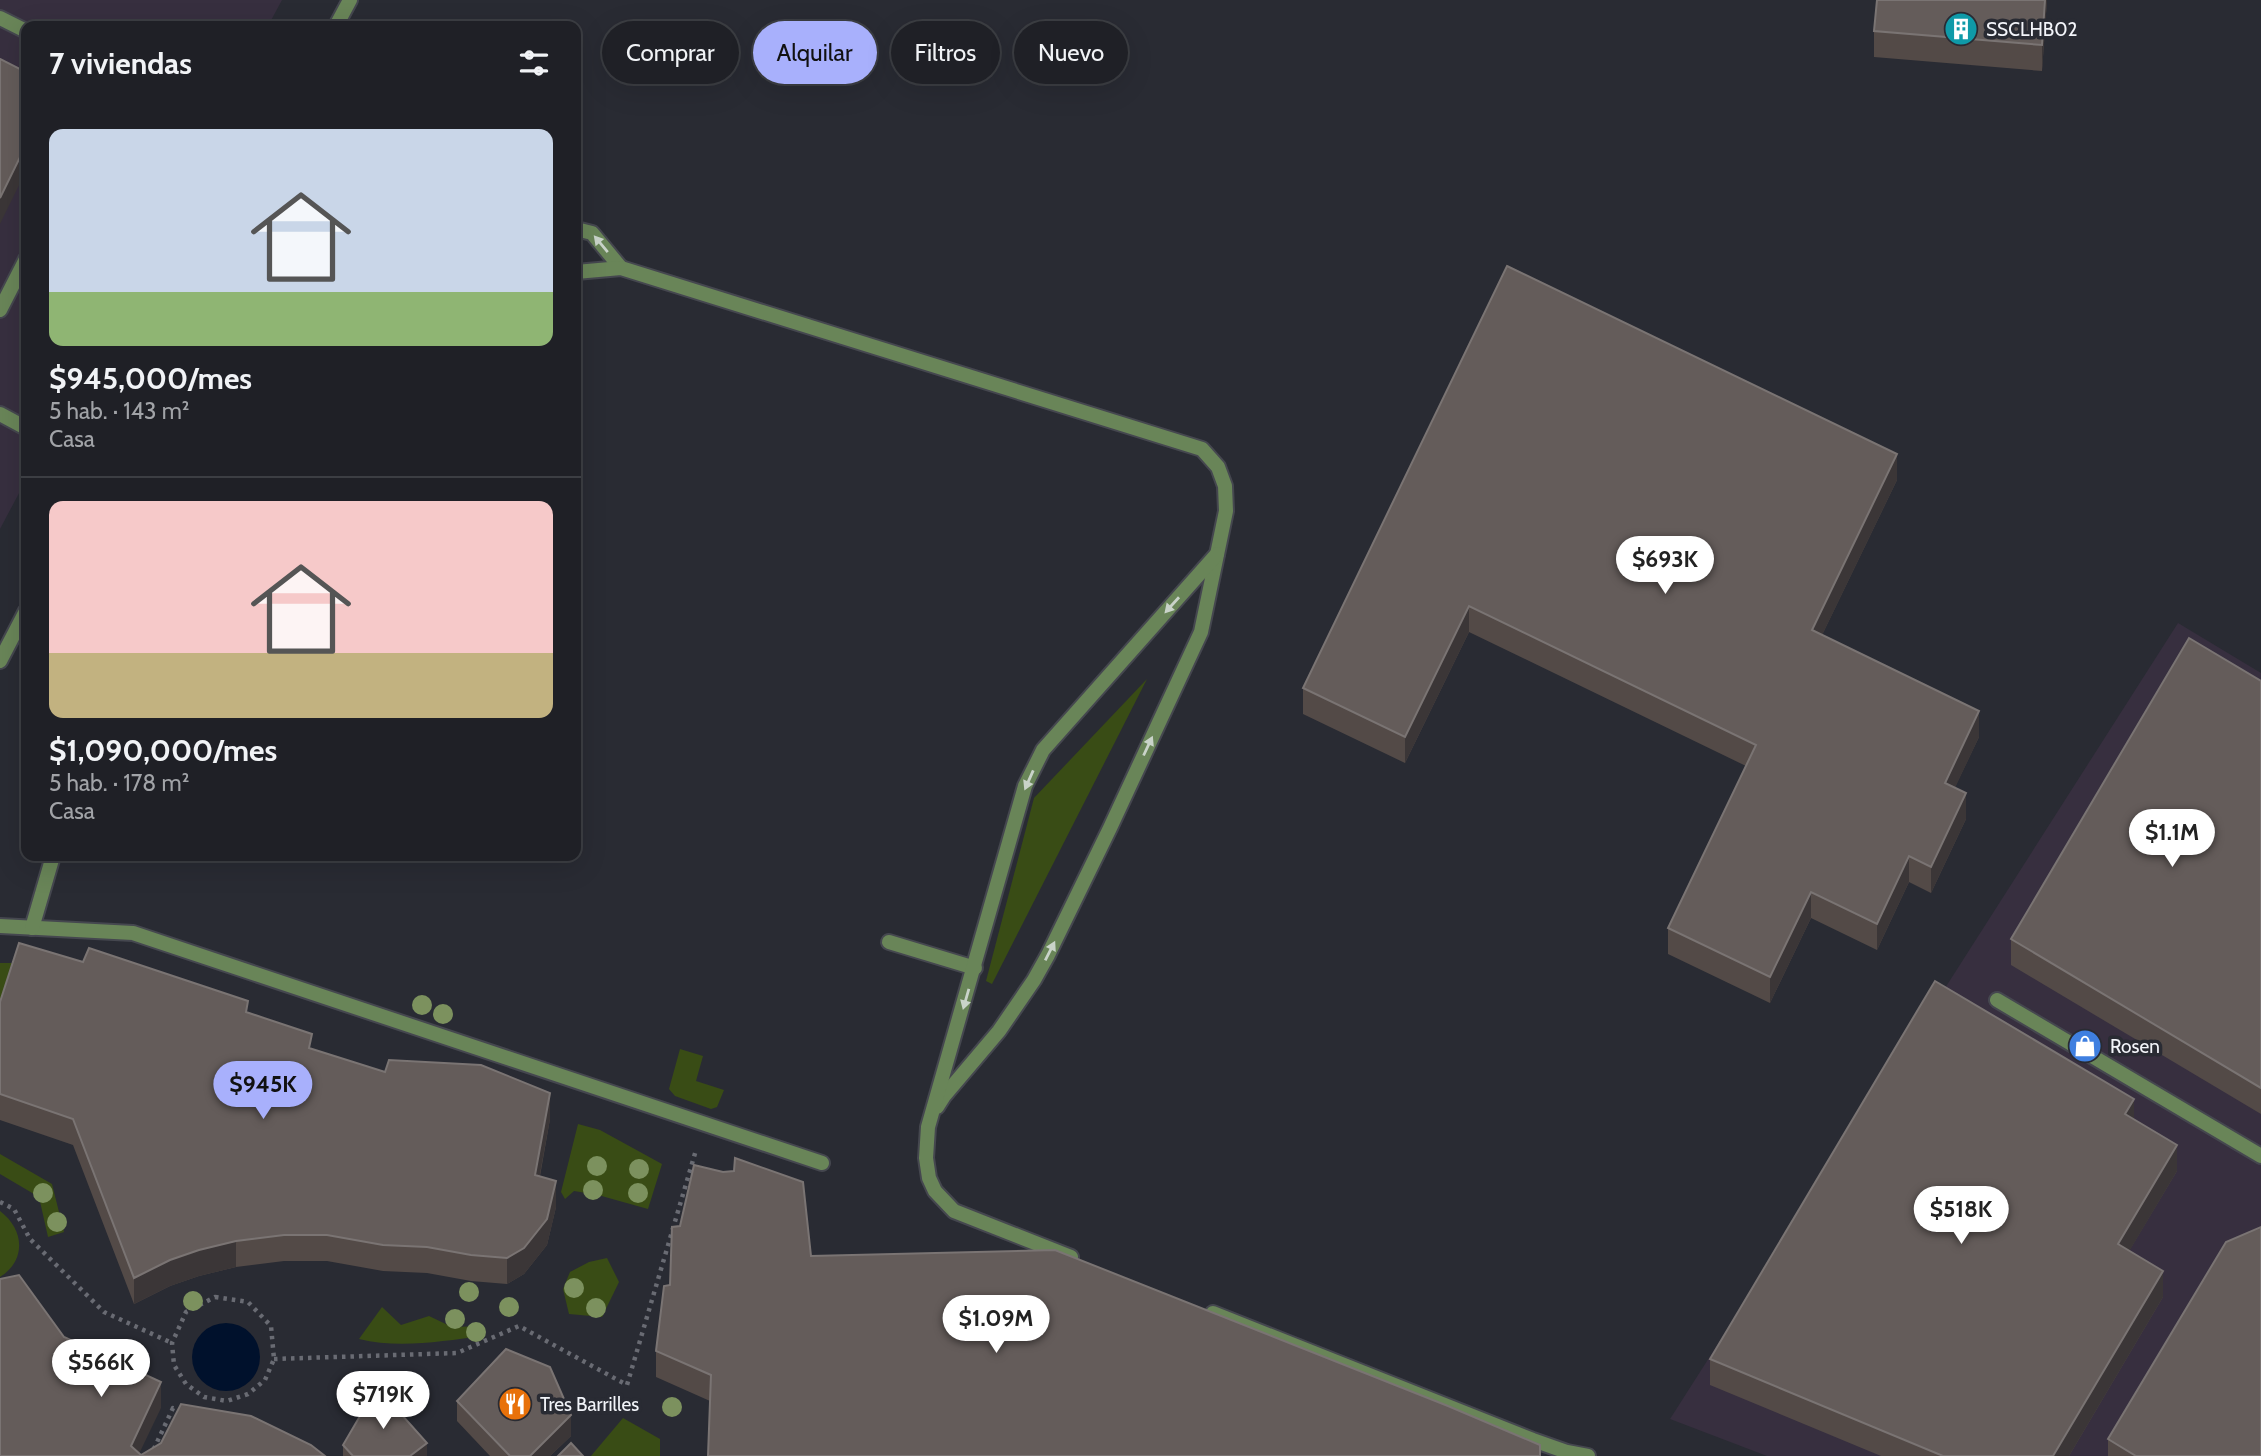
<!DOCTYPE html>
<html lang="es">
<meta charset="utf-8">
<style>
:root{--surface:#1f2026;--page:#2c2d32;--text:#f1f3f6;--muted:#a1a3a7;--line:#3c3e43;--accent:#a8b0fc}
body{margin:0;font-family:Cabin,sans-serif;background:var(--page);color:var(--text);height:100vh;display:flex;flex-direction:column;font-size:26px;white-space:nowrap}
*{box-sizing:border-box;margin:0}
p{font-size:23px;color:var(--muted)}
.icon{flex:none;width:38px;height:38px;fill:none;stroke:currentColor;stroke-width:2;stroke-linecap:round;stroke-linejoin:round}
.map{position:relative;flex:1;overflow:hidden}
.details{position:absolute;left:21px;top:21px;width:560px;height:840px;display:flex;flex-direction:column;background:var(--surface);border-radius:14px;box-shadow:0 7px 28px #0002,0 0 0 2px var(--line)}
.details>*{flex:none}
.hud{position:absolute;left:602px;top:21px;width:665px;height:63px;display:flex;gap:14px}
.price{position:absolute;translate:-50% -60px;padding:0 16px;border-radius:24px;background:#fff;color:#222;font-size:23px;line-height:46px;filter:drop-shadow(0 2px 4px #0008)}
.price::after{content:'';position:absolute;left:50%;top:42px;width:21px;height:16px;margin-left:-10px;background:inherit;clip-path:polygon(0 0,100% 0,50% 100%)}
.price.current{background:var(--accent);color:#111}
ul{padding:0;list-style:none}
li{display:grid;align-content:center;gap:14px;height:371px;padding:0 28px}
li+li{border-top:2px solid var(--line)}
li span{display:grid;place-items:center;height:217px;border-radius:14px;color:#555}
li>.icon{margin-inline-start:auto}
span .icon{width:126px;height:126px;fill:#fffc;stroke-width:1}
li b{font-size:30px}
h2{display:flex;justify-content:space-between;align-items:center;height:84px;padding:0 28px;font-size:30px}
.pill{padding:0 24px;border-radius:32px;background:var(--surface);box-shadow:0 7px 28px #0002,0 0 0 2px var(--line);font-size:24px;line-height:63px}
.pill.current{background:var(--accent);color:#111}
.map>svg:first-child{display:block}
</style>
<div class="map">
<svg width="2261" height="1456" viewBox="0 0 2261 1456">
<rect width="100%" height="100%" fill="#292b33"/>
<g fill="#372f3f">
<polygon points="0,0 282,0 268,26 26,26 26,480 0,529"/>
<polygon points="2178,623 2261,673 2261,1456 1767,1456 1670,1419"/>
</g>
<g fill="#394c15">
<polygon points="1147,679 992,984 986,981 1034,798"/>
<polygon points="0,963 23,963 0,1028"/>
<polygon points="680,1049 703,1056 696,1081 724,1090 717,1107 711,1109 675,1096 669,1089"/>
<polygon points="578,1124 600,1130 662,1164 648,1209 598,1195 574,1191 565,1199 561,1192"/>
<polygon points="0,1154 52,1184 64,1232 48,1237 39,1197 0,1174"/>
<path d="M0,1211C24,1229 27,1260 0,1277Z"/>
<polygon points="607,1258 619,1282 602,1317 569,1314 563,1289 570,1272 589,1262"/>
<path d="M382,1307L401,1325L429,1316L452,1327L484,1326L483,1336C443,1341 399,1349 359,1339Z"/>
<polygon points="623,1418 660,1439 660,1456 591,1456"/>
</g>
<circle fill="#00112c" cx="226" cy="1357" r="34"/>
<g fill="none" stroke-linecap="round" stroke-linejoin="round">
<defs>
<g id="lane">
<polyline points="0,18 26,31"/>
<polyline points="576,229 592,233 621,268"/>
<polyline points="576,272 621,268 1202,449 1218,467 1225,486 1226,511 1201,632 1110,828 1048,955 1034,980 999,1031 944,1096 937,1107"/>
<polyline points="0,310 26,259"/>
<polyline points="0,414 26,428"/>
<polyline points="0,926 133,933 822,1163"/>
<polyline points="32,928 53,856"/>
<polyline points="889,942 975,968"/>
<polyline points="1997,1000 2261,1156"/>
<polyline points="1071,1257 954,1211 935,1191 929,1178 926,1158 928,1127 1025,786 1043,750 1217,554"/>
<polyline points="1213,1313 1533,1440 1567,1452 1588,1456"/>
</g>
<g id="street">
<polyline points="336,26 350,0"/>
<polyline points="0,661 26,611"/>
</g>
</defs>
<use href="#lane" stroke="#45474f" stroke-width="18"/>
<use href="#street" stroke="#45474f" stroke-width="18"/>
<g stroke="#696b73" stroke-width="4.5" stroke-dasharray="3.5 5" stroke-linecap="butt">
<polyline points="0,1202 14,1209 30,1239 104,1312 172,1343"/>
<polygon points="215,1297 248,1302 271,1326 274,1359 265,1380 248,1394 227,1401 204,1397 186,1384 174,1365 172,1343 186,1312"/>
<polyline points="274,1359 457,1353 519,1326 627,1385 696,1150"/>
<polyline points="153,1456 151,1455 173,1408 184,1412"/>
</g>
<use href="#lane" stroke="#698558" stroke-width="14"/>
<use href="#street" stroke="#698558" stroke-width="14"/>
</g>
<g fill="#7c915e">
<circle cx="422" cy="1005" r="10"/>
<circle cx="443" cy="1014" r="10"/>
<circle cx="597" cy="1166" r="10"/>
<circle cx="639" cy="1169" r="10"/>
<circle cx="593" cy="1190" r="10"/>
<circle cx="43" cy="1193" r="10"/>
<circle cx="638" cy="1193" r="10"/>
<circle cx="57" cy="1222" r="10"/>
<circle cx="574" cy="1288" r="10"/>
<circle cx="469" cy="1292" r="10"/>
<circle cx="193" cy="1301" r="10"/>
<circle cx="509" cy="1307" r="10"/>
<circle cx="596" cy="1308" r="10"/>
<circle cx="455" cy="1319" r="10"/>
<circle cx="476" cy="1332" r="10"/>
<circle cx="672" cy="1407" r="10"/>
</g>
<g fill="#534a47">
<polygon points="1877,0 2047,0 2042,71 1874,57 1874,31"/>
<polygon points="1507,266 1897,480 1822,635 1979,737 1955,787 1966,819 1931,893 1909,882 1877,950 1811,918 1770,1003 1668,954 1668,928 1746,766 1469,632 1405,763 1303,714 1303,688"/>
<polygon points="2261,681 2261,1114 2011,965 2011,939"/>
<polygon points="0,1002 248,1013 312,1049 385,1072 550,1119 540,1176 556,1207 547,1245 524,1274 507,1284 471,1281 427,1273 383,1271 327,1261 284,1261 236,1267 199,1276 170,1286 134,1304 73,1145 0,1120"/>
<polygon points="2134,1119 2177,1171 2129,1251 2163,1297 2069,1456 1881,1456 1710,1385 1710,1359"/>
<polygon points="811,1256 710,1401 656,1377 656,1351"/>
<polygon points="457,1401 571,1436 550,1456 490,1456 457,1421"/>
<polygon points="2108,1439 2261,1456 2108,1456"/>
<polygon points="343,1445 427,1456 343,1456"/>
</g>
<g fill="#3b3637">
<polygon points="2045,0 2047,0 2042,71 2042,45"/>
<polygon points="26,145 26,171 0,224 0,198"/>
<polygon points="1897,454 1897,480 1812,656 1812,630"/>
<polygon points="1469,606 1469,632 1405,763 1405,737"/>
<polygon points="1979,711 1979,737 1945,809 1945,783"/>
<polygon points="1966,793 1966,819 1931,893 1931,867"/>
<polygon points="1909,856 1909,882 1877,950 1877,924"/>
<polygon points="1811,892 1811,918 1770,1003 1770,977"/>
<polygon points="550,1093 550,1119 535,1201 535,1175"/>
<polygon points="2134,1099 2134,1125 2125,1114"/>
<polygon points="2177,1145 2177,1171 2118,1270 2118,1244"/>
<polygon points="556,1181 556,1207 547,1245 524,1274 507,1284 507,1258"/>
<polygon points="236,1241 236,1267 199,1276 170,1286 134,1304 134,1278 170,1260 199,1250"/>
<polygon points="2163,1271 2163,1297 2069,1456 2053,1456"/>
<polygon points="161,1382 161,1408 138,1456 131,1446"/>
<polygon points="571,1415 571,1436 550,1456 530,1456"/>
<polygon points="427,1443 427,1456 410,1456"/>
</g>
<g fill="#645c5a" stroke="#7a7473" stroke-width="2">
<polygon points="1877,0 2045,0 2042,45 1874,31"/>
<polygon points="0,59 26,72 26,145 0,198"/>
<polygon points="1507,266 1897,454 1812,630 1979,711 1945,783 1966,793 1931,867 1909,856 1877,924 1811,892 1770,977 1668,928 1756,745 1469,606 1405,737 1303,688"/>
<polygon points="2189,638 2261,681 2261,1088 2011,939"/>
<polygon points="19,943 83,962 89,948 248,1001 246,1012 312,1034 309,1048 385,1072 389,1060 481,1065 550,1093 535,1175 556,1181 547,1219 524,1248 507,1258 471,1255 427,1247 383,1245 327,1235 284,1235 236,1241 199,1250 170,1260 134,1278 73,1119 0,1094 0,1002"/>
<polygon points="1935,981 2134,1099 2125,1114 2177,1145 2118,1244 2163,1271 2053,1456 1943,1456 1710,1359"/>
<polygon points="735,1158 803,1182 811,1256 1055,1250 1448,1406 1540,1445 1540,1456 708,1456 711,1375 656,1351 664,1286 670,1285 672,1227 680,1226 694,1165 723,1172 734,1171"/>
<polygon points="2261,1227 2261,1456 2136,1456 2108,1439 2226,1242"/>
<polygon points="19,1275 64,1337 161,1382 131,1446 141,1455 161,1443 181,1404 251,1416 311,1445 325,1456 0,1456 0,1279"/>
<polygon points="506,1349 550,1367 571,1415 530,1456 510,1456 457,1401"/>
<polygon points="377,1387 427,1443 410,1456 353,1456 343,1445"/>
<polygon points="571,1443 583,1456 558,1456"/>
</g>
<defs><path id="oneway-solid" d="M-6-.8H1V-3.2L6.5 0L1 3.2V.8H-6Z" transform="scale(1.75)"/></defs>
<g fill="#c9d3c9">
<use href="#oneway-solid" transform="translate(601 244) rotate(-130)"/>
<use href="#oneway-solid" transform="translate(1172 605) rotate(132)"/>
<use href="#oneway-solid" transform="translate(1148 746) rotate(-65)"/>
<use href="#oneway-solid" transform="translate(1029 780) rotate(114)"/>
<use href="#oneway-solid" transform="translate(1050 951) rotate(-63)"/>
<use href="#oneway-solid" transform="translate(966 999) rotate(106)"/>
</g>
<defs>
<symbol id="building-disc" viewBox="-11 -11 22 22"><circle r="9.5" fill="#0f9aa8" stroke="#292b33"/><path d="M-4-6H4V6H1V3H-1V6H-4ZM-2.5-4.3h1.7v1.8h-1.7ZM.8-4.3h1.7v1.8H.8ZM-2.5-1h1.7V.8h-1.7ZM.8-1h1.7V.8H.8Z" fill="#fff"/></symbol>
<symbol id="shop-disc" viewBox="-11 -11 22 22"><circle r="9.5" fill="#3f7fe0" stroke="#292b33"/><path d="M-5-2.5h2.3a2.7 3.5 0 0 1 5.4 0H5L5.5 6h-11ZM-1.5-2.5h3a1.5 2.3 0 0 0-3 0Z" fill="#fff"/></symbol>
<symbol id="restaurant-disc" viewBox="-11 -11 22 22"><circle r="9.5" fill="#e8710a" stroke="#292b33"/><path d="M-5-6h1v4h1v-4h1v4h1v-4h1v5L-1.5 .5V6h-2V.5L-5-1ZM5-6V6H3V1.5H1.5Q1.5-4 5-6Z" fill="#fff"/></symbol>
</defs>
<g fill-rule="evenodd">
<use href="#building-disc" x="1942" y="10" width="38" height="38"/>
<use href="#shop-disc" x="2066" y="1027" width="38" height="38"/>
<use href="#restaurant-disc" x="496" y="1385" width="38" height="38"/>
</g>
<g text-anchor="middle" stroke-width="7" stroke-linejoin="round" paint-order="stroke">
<g font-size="19" fill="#f2f4f9" stroke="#292b33" text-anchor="start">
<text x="1986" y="36">SSCLHB02</text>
<text x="2110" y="1053">Rosen</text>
<text x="540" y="1411">Tres Barrilles</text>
</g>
</g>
</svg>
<b class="price" style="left:1665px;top:596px">$693K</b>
<b class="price" style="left:2172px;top:869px">$1.1M</b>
<b class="price current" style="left:263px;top:1121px">$945K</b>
<b class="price" style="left:1961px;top:1246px">$518K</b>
<b class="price" style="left:996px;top:1355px">$1.09M</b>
<b class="price" style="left:101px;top:1399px">$566K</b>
<b class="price" style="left:383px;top:1431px">$719K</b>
<div class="hud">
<a class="pill">Comprar</a>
<a class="pill current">Alquilar</a>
<a class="pill">Filtros</a>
<a class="pill">Nuevo</a>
</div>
<section class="details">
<h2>7 viviendas<svg class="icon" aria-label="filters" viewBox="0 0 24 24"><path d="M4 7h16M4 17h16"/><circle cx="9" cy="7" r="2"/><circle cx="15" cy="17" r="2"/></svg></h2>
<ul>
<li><span style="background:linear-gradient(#c9d6e8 75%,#8fb573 0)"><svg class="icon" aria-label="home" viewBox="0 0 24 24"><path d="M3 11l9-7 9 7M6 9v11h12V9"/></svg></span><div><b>$945,000/mes</b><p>5 hab. · 143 m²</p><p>Casa</p></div></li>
<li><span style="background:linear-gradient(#f6c9c9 70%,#c2b280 0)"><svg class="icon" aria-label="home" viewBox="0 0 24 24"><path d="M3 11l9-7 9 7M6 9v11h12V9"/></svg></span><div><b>$1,090,000/mes</b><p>5 hab. · 178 m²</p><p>Casa</p></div></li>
</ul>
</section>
</div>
